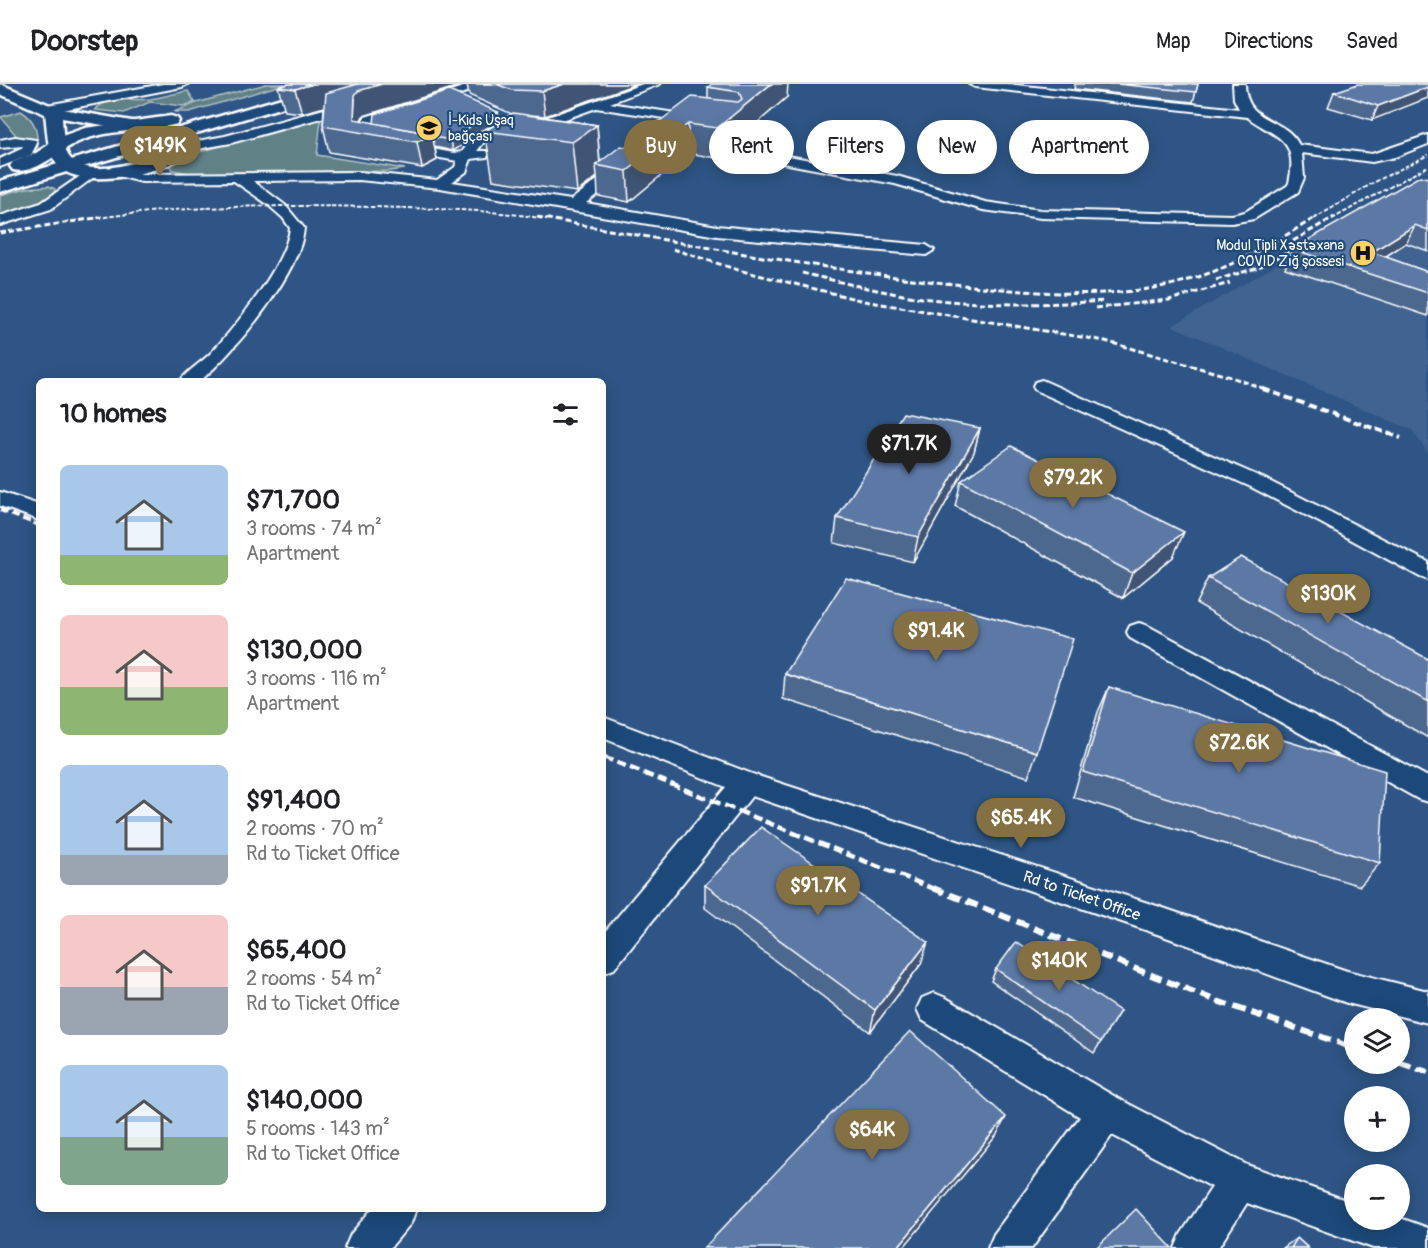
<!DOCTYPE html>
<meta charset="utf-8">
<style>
:root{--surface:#fff;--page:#f6f6f6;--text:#202124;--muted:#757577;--line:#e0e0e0;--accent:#847042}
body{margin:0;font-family:Pangolin,sans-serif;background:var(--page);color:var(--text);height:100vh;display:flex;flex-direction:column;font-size:22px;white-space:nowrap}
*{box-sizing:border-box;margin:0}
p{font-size:20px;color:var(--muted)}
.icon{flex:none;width:33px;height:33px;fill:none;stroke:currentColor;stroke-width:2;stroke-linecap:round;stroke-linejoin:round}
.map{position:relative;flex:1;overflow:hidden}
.details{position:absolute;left:36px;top:294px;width:570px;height:834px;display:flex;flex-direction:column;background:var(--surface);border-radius:9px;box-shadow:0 3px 15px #0003}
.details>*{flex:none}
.hud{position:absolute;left:624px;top:36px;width:570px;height:54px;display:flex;gap:12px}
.controls{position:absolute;left:1344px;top:924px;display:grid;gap:12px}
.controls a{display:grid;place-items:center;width:66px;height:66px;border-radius:50%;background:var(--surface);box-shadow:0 3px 15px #0003;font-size:30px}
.price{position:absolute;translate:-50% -51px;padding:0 14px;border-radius:21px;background:var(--accent);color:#fff;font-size:20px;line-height:39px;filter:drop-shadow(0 2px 3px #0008)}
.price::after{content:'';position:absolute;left:50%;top:36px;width:18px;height:14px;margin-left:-9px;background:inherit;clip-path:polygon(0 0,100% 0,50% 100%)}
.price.active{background:#222;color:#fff}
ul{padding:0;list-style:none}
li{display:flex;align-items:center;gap:18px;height:150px;padding:0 24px}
li span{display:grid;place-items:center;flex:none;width:168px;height:120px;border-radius:9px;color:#555}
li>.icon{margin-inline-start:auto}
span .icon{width:72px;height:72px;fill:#fffc;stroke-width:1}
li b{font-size:26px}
h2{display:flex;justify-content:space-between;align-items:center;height:72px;padding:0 24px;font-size:26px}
.chip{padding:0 21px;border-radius:27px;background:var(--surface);box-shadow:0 3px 15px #0003;font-size:21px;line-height:54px}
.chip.active{background:var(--accent);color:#fff}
header{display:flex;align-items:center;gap:36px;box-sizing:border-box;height:84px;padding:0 30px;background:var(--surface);border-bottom:2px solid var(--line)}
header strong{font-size:28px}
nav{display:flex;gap:33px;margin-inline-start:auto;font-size:21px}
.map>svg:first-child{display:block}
</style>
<header>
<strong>Doorstep</strong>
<nav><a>Map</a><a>Directions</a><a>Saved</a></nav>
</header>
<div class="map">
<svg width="1428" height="1164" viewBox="0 0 1428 1164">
<rect width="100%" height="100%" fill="#2e5585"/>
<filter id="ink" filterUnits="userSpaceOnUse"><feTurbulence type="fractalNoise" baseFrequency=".0167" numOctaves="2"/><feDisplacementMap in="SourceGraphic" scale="12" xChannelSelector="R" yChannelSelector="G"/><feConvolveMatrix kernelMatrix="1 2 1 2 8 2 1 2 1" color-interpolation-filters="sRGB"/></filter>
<g filter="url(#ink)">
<polygon fill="#406391" points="1424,94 1428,95 1428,369 1412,346 1172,242"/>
<g fill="#608186" stroke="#b0c0c2" stroke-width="1.5">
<polygon points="266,0 285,0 189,28 174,28 196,19"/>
<path d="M188,7L195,18L183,22L150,18L124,29L95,26C108,11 133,17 150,15C163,13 176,9 188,7Z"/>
<path d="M21,27C37,37 37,48 38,66L29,73L0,81V73L14,67L19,55L1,33Z"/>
<polygon points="321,35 317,71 405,85 390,87 190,89 172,86 170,82 170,79 184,72"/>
<polygon points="49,102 55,105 54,110 40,121 0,134 0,111 27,104"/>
</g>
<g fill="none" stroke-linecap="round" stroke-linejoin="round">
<defs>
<g id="minor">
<polygon points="163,0 188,0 182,3 47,29 41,25 47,21"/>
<path d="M473,0H491L375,38L374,54L454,69L462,68L474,52L497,40L517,35L545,34L643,0H660L610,19L701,33L707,37L705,40L596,24L546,42L505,46L484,58L477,67H487L489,70L487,73L471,75L466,88L452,98L571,116L618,80H628L630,83L628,86L586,119L717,142L926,161L934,166L926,171L717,152L440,104L359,96L253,97L285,121L304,144C301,188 234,269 200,297H180C188,286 201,279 211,269C236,242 286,180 290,144L283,134L266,119L234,97L142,98L114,91L112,88L114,85L119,84L142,90L359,88L437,96L455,83L457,77L362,60L361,57L363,36L365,33Z"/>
<path d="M969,0H1007L1239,25L1234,15L1233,0H1245C1246,41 1284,31 1299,61L1372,70L1428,51V60L1395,73L1372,78L1302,69L1304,94L1298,108L1254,135L1232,139L1041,134L983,126L895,100L772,77L765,73L772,69L897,92L985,118L1041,126L1232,131L1245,128L1287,102L1289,99C1299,54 1276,54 1247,33L975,3Z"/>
<polygon points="357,16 363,20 361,23 231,59 186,67 179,63 181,60 225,52"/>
<polygon points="15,53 36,56 37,59 31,71 0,83 0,75 21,65 23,62 0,64 0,56"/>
<polygon points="89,86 96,90 94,93 51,125 0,141 0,132 41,119"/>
<polygon points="1042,296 1265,395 1428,478 1428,496 1420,493 1319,438 1251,403 1035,306 1033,302 1035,298"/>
<polygon points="0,408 39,421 39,436 0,422"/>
<polygon points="1139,539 1148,542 1428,693 1428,718 1418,715 1130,554 1127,548 1130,542"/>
<polygon points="603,633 755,691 1163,824 1347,887 1428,907 1428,939 1347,919 1163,852 752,712 614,885 603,889 603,850 726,703 603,654"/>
<polygon points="934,909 946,914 1119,1015 1247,1081 1354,1119 1354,1136 1400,1134 1428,1144 1428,1164 1373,1164 1247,1119 1218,1164 1175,1164 1181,1150 1212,1103 1112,1051 1032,1164 988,1164 994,1150 1080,1033 922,936 917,925 922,914"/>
<polygon points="372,1125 416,1125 411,1139 390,1164 345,1164 351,1150"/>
</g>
<path id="major" d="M0,0L57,24L177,45L190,50L194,63C177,88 88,105 63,86C46,74 48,49 45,30L0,10ZM62,34L167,52L176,57L177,61C157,74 84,100 68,71C63,61 63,45 62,34Z"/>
<g id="highway">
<polygon points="329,0 352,0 350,3 0,108 0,97"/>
<path d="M171,32L177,34L179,37L177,40C144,49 107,44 76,59C57,68 36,91 13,86L10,82L13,78L36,69L62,52L85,44Z"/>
</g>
</defs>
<use href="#minor" stroke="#fff" stroke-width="4"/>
<use href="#major" stroke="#fff" stroke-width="5"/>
<use href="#highway" stroke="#fff" stroke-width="5"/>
<use href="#minor" fill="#1f4a7a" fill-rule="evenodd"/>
<use href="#major" fill="#1f4a7a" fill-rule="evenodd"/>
<use href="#highway" fill="#1f4a7a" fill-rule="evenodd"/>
<g stroke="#fff" stroke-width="2" stroke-dasharray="4.5 2" stroke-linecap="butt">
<path d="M91,135C185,121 279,121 373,123C432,125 488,125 546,135"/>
<polyline points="1314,135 1371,100 1428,71"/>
<polyline points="1332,135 1428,82"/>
</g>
<g stroke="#fff" stroke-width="3" stroke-dasharray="6 3" stroke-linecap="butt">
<path d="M537,133C672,157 807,183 944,199C1020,207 1102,218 1178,199C1229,186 1272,160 1316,133"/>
<polyline points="0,149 102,133"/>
<polyline points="1293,157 1334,133"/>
<polyline points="673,165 738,186 864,217 1105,257 1231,293 1268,306"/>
<path d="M802,189C840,198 877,207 915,213C978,222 1042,221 1105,217"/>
<polyline points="1216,196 1257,184 1307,158"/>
<polyline points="1095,224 1169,216 1230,199"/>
</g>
<g stroke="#fff" stroke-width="4" stroke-dasharray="8 4" stroke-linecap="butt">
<polyline points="1263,305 1401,354"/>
<polyline points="0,426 39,441"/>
</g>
<polyline stroke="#fff" stroke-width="4.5" stroke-dasharray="10 4.5" stroke-linecap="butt" points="603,673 937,806"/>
<g stroke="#fff" stroke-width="6" stroke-dasharray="12 6" stroke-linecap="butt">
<polyline points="933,804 1214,916 1354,964"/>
<polyline points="1400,979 1428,988"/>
</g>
</g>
<g fill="#4e688f" stroke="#fff" stroke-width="1.5">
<polygon points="289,0 465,0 363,32 361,36 361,37 374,39 498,28 499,38 512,30 469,11 467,0 636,0 545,32 530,31 597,41 600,78 708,15 708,3 787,13 717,74 688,69 629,118 598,112 597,93 577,108 493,96 485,47 498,39 473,50 466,59 453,67 435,63 437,76 422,84 329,68 323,42 324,23 302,29 285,27 278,3"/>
<polygon points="1075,0 1198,0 1193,18 1074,5"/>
<polygon points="1428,0 1372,36 1328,23 1334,8"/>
<polygon points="1428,94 1428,167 1406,159 1385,173 1428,188 1428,232 1285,184 1292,165"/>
<polygon points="980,344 974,368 913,478 834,459 837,434"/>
<polygon points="961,397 1173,473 1123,514 955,422"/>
<polygon points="1208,494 1428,575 1428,654 1196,519"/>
<polygon points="785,590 1037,668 1028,693 783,615"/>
<polygon points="1109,603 1380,779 1360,802 1073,713 1098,628"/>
<polygon points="705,801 921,880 870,948 705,824"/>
<polygon points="996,885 1120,927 1094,969 991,897"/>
<polygon points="1297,1154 1308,1164 1283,1164"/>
</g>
<g fill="#405574" stroke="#fff" stroke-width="1.5">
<polygon points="313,0 465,0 363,32 361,36 360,49 354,35 355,15 302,29 295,5"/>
<polygon points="564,0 636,0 545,32 542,7"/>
<polygon points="771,0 788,0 787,13 717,74 717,44"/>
<polygon points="1428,3 1428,14 1372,36 1378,22"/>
<polygon points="498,28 500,38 473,50 466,59 453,67 451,56 472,40"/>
<polygon points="688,40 688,69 629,118 627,87"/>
<polygon points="597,41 600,82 596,81 597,93 577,108 572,58"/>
<polygon points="432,50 437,76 422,84 417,58"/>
<polygon points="1415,141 1406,159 1363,187 1372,168"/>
<polygon points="980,344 974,368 913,478 918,453"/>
<polygon points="1184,448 1173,473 1123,514 1132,489"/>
<polygon points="928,858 921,880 870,948 875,926"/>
<polygon points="1006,1033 996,1052 903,1164 897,1164"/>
</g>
<g fill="#5b79a6" stroke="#fff" stroke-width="1.5">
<polygon points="289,0 313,0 295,5 278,3"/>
<polygon points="358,0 382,0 358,7 355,11 354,35 432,50 417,58 323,42 326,9"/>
<polygon points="496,0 564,0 542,7 512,6"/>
<polygon points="712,0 771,0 717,44 688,40 627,87 596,81 621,62 625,63 692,13 738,18 742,15 739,8 708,3"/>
<polygon points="1117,0 1198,0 1196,8"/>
<polygon points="1358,0 1428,0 1428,3 1378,22 1334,8"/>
<polygon points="449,7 498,28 472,40 464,49 451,56 433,53 432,50 374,39 375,30"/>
<polygon points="513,29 597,41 572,58 485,47"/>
<polygon points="1420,92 1428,94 1428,146 1415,141 1372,168 1428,188 1428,209 1292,165"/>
<polygon points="903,329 980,344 918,453 837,434"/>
<polygon points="1011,362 1184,448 1132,489 961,397"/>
<polygon points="1241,473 1428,575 1428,618 1208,494"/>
<polygon points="846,494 1073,555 1037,668 785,590"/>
<polygon points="1109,603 1385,687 1380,779 1083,688"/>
<polygon points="761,743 928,858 875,926 705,801"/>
<polygon points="1016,858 1120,927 1101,958 996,885"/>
<polygon points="910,947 1006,1033 897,1164 704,1164"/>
<polygon points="1136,1125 1172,1164 1096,1164"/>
<polygon points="1297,1154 1308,1164 1291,1164"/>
</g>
</g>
<defs>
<symbol id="school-disc" viewBox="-11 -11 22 22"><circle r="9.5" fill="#ffd166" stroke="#1f4a7a"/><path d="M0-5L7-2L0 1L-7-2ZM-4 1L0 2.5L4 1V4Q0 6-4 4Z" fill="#111"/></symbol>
<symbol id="hospital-disc" viewBox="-11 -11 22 22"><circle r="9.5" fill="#ffd166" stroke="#1f4a7a"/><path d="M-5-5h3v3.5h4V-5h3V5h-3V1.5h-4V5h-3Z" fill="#111"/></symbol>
</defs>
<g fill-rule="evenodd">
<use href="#school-disc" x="414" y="29" width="30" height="30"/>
<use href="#hospital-disc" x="1348" y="154" width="30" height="30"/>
</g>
<g text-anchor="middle" stroke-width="4.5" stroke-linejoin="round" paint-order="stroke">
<g font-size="14" fill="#fff" stroke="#1f4a7a" text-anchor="start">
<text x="448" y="41">İ-Kids Uşaq<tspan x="448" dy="16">bağçası</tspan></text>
<text x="1344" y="166" text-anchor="end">Modul Tipli Xəstəxana<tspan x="1344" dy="16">COVID Zığ şossesi</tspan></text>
</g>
<g font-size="16" fill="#fff" stroke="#1f4a7a">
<text transform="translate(1082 811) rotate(19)" y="6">Rd to Ticket Office</text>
</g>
</g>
</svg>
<div class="controls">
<a><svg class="icon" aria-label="layers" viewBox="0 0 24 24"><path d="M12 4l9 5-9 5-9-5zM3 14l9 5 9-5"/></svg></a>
<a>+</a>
<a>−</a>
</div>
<b class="price" style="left:160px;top:93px">$149K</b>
<b class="price active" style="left:909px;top:391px">$71.7K</b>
<b class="price" style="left:1073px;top:425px">$79.2K</b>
<b class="price" style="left:1328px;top:541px">$130K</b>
<b class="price" style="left:936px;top:578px">$91.4K</b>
<b class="price" style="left:1239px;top:690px">$72.6K</b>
<b class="price" style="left:1021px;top:765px">$65.4K</b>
<b class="price" style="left:818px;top:833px">$91.7K</b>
<b class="price" style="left:1059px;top:908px">$140K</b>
<b class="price" style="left:872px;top:1077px">$64K</b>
<div class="hud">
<a class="chip active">Buy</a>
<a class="chip">Rent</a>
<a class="chip">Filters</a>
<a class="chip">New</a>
<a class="chip">Apartment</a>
</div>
<section class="details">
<h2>10 homes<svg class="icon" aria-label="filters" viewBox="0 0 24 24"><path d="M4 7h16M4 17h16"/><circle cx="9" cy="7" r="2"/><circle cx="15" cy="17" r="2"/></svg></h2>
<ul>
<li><span style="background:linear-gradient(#a9c7e8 75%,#8fb573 0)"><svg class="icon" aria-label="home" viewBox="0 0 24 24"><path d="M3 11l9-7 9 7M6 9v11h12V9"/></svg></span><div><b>$71,700</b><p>3 rooms · 74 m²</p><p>Apartment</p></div></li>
<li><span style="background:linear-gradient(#f6c9c9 60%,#8fb573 0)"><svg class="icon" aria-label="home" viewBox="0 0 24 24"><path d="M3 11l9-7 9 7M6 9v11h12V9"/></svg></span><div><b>$130,000</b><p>3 rooms · 116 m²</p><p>Apartment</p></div></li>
<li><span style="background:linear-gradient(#a9c7e8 75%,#9aa5b1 0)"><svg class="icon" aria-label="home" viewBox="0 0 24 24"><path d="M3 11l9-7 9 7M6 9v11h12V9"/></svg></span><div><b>$91,400</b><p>2 rooms · 70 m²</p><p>Rd to Ticket Office</p></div></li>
<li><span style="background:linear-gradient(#f6c9c9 60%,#9aa5b1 0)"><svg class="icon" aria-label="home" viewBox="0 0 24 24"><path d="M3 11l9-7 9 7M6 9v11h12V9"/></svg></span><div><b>$65,400</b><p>2 rooms · 54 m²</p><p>Rd to Ticket Office</p></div></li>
<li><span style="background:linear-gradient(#a9c7e8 60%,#7fa58c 0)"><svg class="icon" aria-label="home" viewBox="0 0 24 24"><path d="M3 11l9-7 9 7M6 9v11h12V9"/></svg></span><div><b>$140,000</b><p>5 rooms · 143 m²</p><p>Rd to Ticket Office</p></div></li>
</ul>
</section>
</div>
